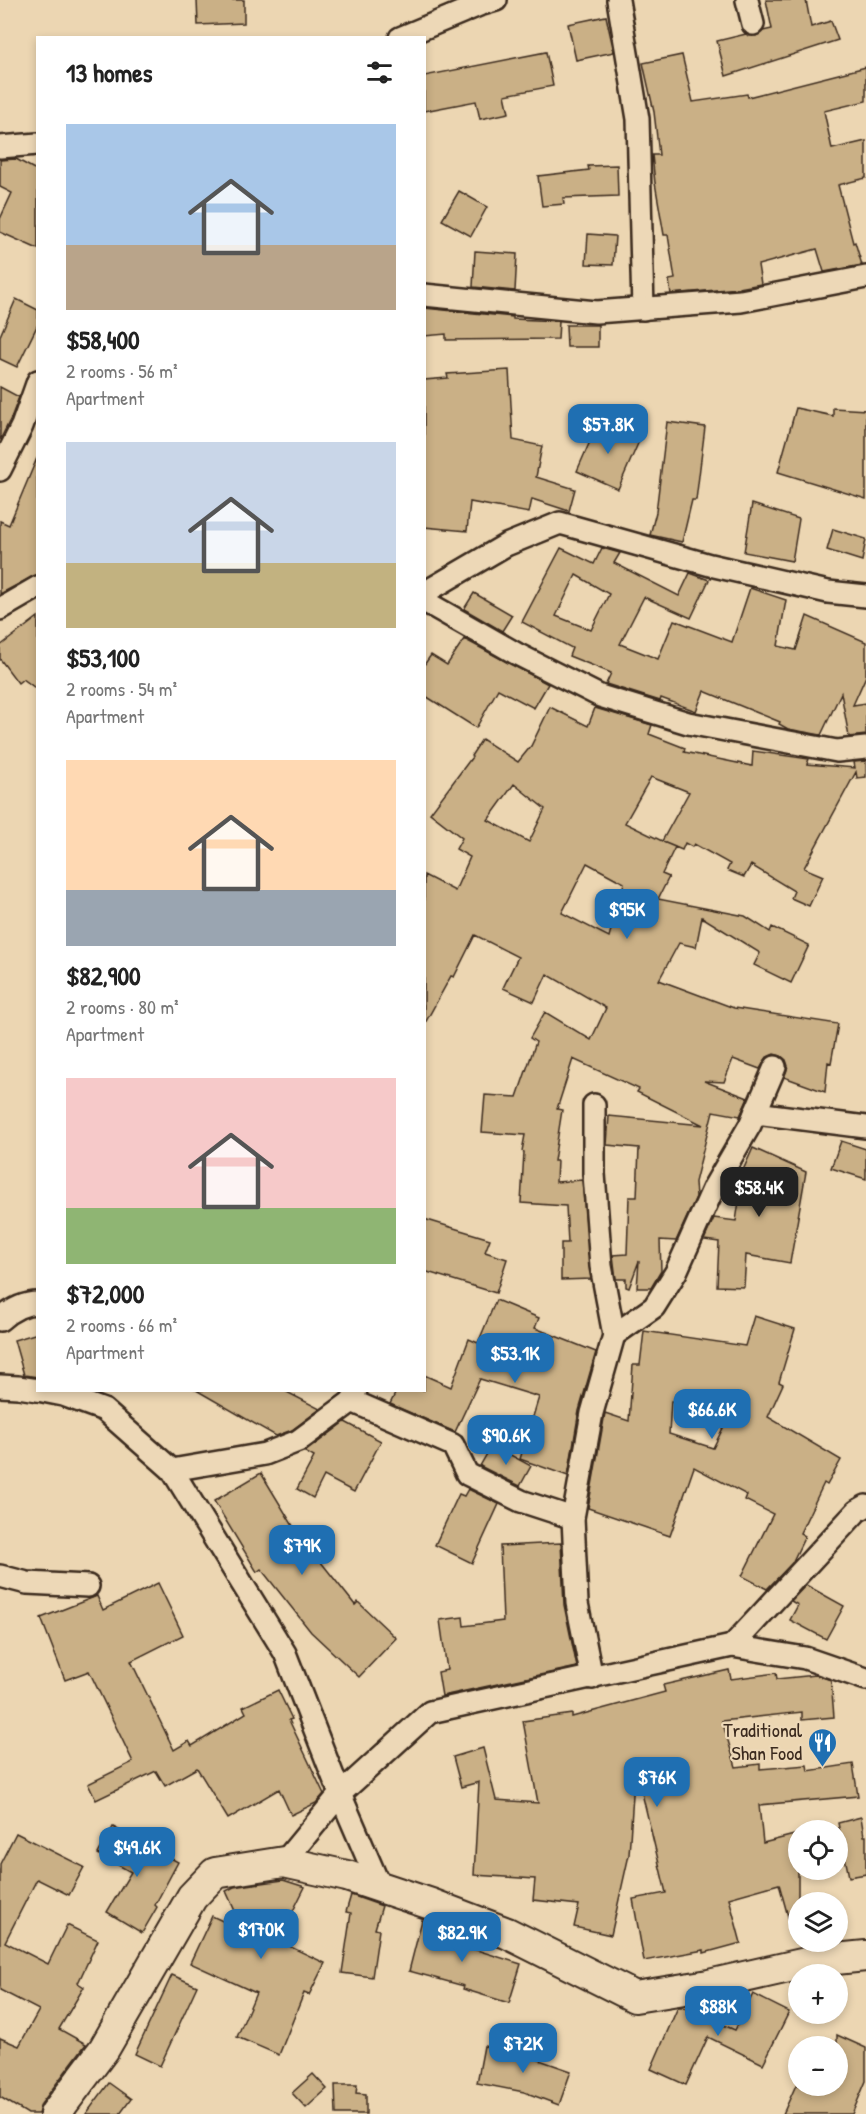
<!DOCTYPE html>
<meta charset="utf-8">
<style>
:root{--surface:#fff;--page:#f2f2f2;--text:#222;--muted:#767676;--accent:#1f6fb2}
body{margin:0;font-family:"Patrick Hand",sans-serif;background:var(--page);color:var(--text);height:100vh;display:flex;flex-direction:column;font-size:22px;white-space:nowrap}
*{box-sizing:border-box;margin:0}
p{font-size:20px;color:var(--muted)}
.icon{flex:none;width:33px;height:33px;fill:none;stroke:currentColor;stroke-width:2;stroke-linecap:round;stroke-linejoin:round}
.map{position:relative;flex:1;overflow:hidden}
.sheet{position:absolute;left:36px;top:36px;width:390px;height:1356px;display:flex;flex-direction:column;background:var(--surface);border-radius:0px;box-shadow:0 3px 9px #0003}
.sheet>*{flex:none}
.controls{position:absolute;left:788px;top:1820px;display:grid;gap:12px}
.controls a{display:grid;place-items:center;width:60px;height:60px;border-radius:50%;background:var(--surface);box-shadow:0 3px 9px #0003;font-size:30px}
.price{position:absolute;translate:-50% -51px;padding:0 14px;border-radius:12px;background:var(--accent);color:#fff;font-size:20px;line-height:39px;filter:drop-shadow(0 2px 3px #0008)}
.price::after{content:'';position:absolute;left:50%;top:36px;width:18px;height:14px;margin-left:-9px;background:inherit;clip-path:polygon(0 0,100% 0,50% 100%)}
.price.on{background:#222;color:#fff}
ul{padding:0;list-style:none}
li{display:grid;align-content:center;gap:12px;height:318px;padding:0 30px}
li span{display:grid;place-items:center;height:186px;border-radius:0px;color:#555}
li>.icon{margin-inline-start:auto}
span .icon{width:108px;height:108px;fill:#fffc;stroke-width:1}
li b{font-size:26px}
h2{display:flex;justify-content:space-between;align-items:center;height:72px;padding:0 30px;font-size:26px}
.map>svg:first-child{display:block}
</style>
<div class="map">
<svg width="866" height="2114" viewBox="0 0 866 2114">
<rect width="100%" height="100%" fill="#ecd6b2"/>
<filter id="ink" filterUnits="userSpaceOnUse"><feTurbulence type="fractalNoise" baseFrequency=".0167" numOctaves="2"/><feDisplacementMap in="SourceGraphic" scale="12" xChannelSelector="R" yChannelSelector="G"/><feConvolveMatrix kernelMatrix="1 2 1 2 8 2 1 2 1" color-interpolation-filters="sRGB"/></filter>
<g filter="url(#ink)">
<g fill="#cab086" stroke="#3b2a1e" stroke-width="1.5" fill-rule="evenodd">
<polygon points="197,0 244,0 244,23 198,25"/>
<polygon points="766,0 806,0 811,27 831,21 838,40 726,76 717,41 746,34 756,36 763,31 772,29"/>
<polygon points="606,16 614,52 576,60 568,24"/>
<polygon points="546,52 553,86 505,95 509,113 480,119 476,101 424,111 424,76"/>
<polygon points="682,55 693,102 747,94 748,97 866,67 866,101 824,111 832,149 866,141 866,178 838,185 853,243 855,242 862,265 824,272 817,249 758,265 761,284 739,288 671,294 669,280 675,279 668,235 664,235 655,183 652,155 659,155 654,112 643,63"/>
<polygon points="16,159 38,171 38,249 0,232 0,219 12,193 0,187 0,160"/>
<polygon points="617,165 618,196 563,198 564,204 542,206 538,176 589,170 588,166"/>
<polygon points="459,191 487,207 471,236 442,220"/>
<polygon points="588,234 615,236 613,265 586,264"/>
<polygon points="475,251 517,254 515,291 473,287"/>
<polygon points="16,299 38,310 38,324 17,367 0,359 0,336"/>
<polygon points="424,308 513,317 513,319 559,321 558,339 446,340 446,334 424,336"/>
<polygon points="566,325 598,325 598,347 567,347"/>
<polygon points="509,370 513,440 542,446 536,477 575,489 569,511 532,499 529,513 470,502 467,531 424,527 424,380 448,378 447,374"/>
<polygon points="0,387 19,397 11,418 0,440"/>
<polygon points="796,408 833,416 833,408 866,410 866,499 778,472"/>
<polygon points="599,421 640,439 618,489 577,471"/>
<polygon points="667,422 705,427 696,500 692,500 682,542 650,535 656,512"/>
<polygon points="37,458 38,574 0,594 0,521 9,525"/>
<polygon points="752,504 799,519 792,561 744,552"/>
<polygon points="833,529 866,539 862,561 827,550"/>
<path d="M561,548L594,564L602,548L620,553L614,563L679,596L690,573L709,580L691,618L644,597L620,644L658,659L674,620L732,642L750,588L786,600L778,646L796,650L807,616L866,642V676L853,705L866,703V735L849,737L841,693L821,735L788,729L779,724L780,722L704,691L696,711L661,698L660,701L606,684L611,673L569,656L572,648L522,622ZM576,575L609,594L591,630L556,616Z"/>
<polygon points="474,593 512,615 502,631 464,609"/>
<polygon points="38,617 38,690 23,679 18,683 0,659 0,646"/>
<polygon points="464,639 548,684 534,708 498,689 476,728 424,695 424,665 431,655 447,665"/>
<path d="M550,707L588,726L595,708L652,725L649,734L685,748L684,752L752,766L753,751L809,759L807,764L855,768L854,762L866,761V777L857,778L856,772L804,868L823,876L809,906L791,898L794,891L751,865L744,877L727,870L730,864L694,844L692,847L685,843L682,850L663,842L675,847L662,874L669,877L658,899L745,916L770,932L772,927L809,945L791,983L754,965L760,953L702,917L696,947L679,943L659,980L734,1008L838,1024L831,1063L828,1062L825,1092L784,1077L788,1066L786,1060L781,1056L774,1054L767,1057L760,1069L733,1059L724,1082L704,1081L748,1098L740,1116L713,1111L695,1182L696,1197L676,1241L660,1240L661,1271L651,1288H637L639,1261L629,1288L626,1287V1279H616L613,1255L627,1254L629,1197H637L639,1148L607,1145L609,1116L703,1125L637,1092L639,1089L573,1059L557,1109L562,1110L554,1161H557L556,1182L582,1180L591,1279L561,1280V1243H568L566,1206L521,1203L524,1152L522,1151L525,1135L482,1132L485,1095L517,1097L536,1042L530,1038L545,1012L591,1040L606,1008L547,974L534,1002L503,988L518,957L475,935L454,977L451,976L424,1025V875L455,891L470,857L456,849L462,838L430,813L472,757L471,756L482,739L518,762L531,746ZM651,777L689,792L662,841L625,823ZM514,784L545,809L529,842L488,820ZM587,863L624,883L609,937L562,913Z"/>
<polygon points="841,1141 866,1149 866,1179 831,1168"/>
<polygon points="753,1148 806,1172 790,1263 746,1255 744,1287 717,1286 719,1242 704,1240 714,1218 736,1221 744,1168"/>
<polygon points="424,1219 490,1239 485,1252 507,1259 496,1293 424,1271"/>
<polygon points="496,1300 539,1318 535,1328 596,1352 579,1411 568,1476 520,1459 539,1397 480,1379 455,1432 390,1404 397,1390 424,1390 424,1375 451,1387 469,1339 478,1343"/>
<path d="M754,1316L795,1329L779,1382L783,1384L768,1417L841,1460L827,1485L824,1483L800,1533L805,1536L792,1563L767,1589L742,1576L773,1514L745,1500L747,1495L694,1467L670,1536L588,1508L605,1413L629,1421L633,1365H640L644,1331L745,1346ZM671,1401L732,1410L713,1448L669,1434Z"/>
<polygon points="38,1333 38,1377 24,1375 14,1340"/>
<polygon points="196,1390 283,1390 320,1409 292,1430 276,1436"/>
<polygon points="345,1422 381,1441 354,1492 324,1476 313,1498 297,1489 314,1457 305,1452"/>
<polygon points="492,1445 531,1466 520,1486 480,1466"/>
<polygon points="261,1473 310,1554 313,1552 355,1605 358,1602 396,1638 359,1677 311,1632 261,1569 257,1572 214,1501"/>
<polygon points="468,1489 499,1504 472,1563 435,1545 459,1494 464,1496"/>
<polygon points="561,1543 564,1605 577,1667 442,1696 438,1672 447,1670 440,1620 463,1617 464,1626 503,1621 500,1546"/>
<polygon points="158,1583 183,1635 131,1661 174,1750 189,1741 192,1746 246,1713 243,1707 278,1690 292,1719 289,1720 324,1794 316,1803 291,1815 279,1789 228,1819 197,1768 165,1786 156,1771 96,1800 88,1784 133,1762 89,1671 65,1680 41,1618 97,1596 103,1610"/>
<polygon points="806,1585 844,1606 826,1639 790,1620 798,1605 791,1601"/>
<polygon points="729,1670 731,1679 776,1673 777,1679 816,1675 831,1680 834,1717 802,1720 802,1712 722,1721 736,1767 760,1764 760,1769 807,1765 808,1771 853,1764 858,1796 759,1805 763,1843 798,1834 798,1931 792,1931 779,1884 729,1898 741,1943 704,1953 704,1950 644,1961 633,1899 666,1893 635,1764 629,1855 611,1935 574,1927 579,1905 533,1900 535,1879 474,1875 479,1782 461,1787 453,1757 483,1748 496,1800 538,1803 523,1721 572,1714 572,1717 665,1692 663,1685"/>
<polygon points="861,1817 864,1836 866,1836 866,1874 849,1877 838,1823"/>
<polygon points="113,1827 178,1862 155,1905 157,1907 142,1933 107,1912 131,1872 98,1854"/>
<polygon points="16,1833 84,1867 69,1895 37,1879 5,1942 48,1964 67,1925 98,1940 78,1983 84,1987 59,2029 86,2044 41,2104 38,2114 28,2114 0,2097 0,2038 19,2046 39,2010 0,1990 0,1864"/>
<polygon points="283,1880 305,1887 278,1941 325,1963 309,1995 304,1993 279,2055 237,2037 256,1993 190,1963 212,1916 244,1931 226,1891 234,1887"/>
<polygon points="351,1895 382,1906 375,1929 379,1930 372,1977 342,1973 351,1913 346,1912"/>
<polygon points="422,1920 467,1936 464,1946 521,1964 509,2003 463,1989 464,1986 409,1971"/>
<polygon points="172,1975 197,1986 160,2066 135,2054"/>
<polygon points="753,1994 789,2012 763,2064 708,2037 686,2085 651,2069 678,2007 682,2007 735,2030"/>
<polygon points="837,2035 866,2048 866,2081 852,2114 783,2114 796,2085 837,2085"/>
<polygon points="484,2046 525,2055 571,2071 559,2105 524,2092 477,2083"/>
<polygon points="313,2074 327,2089 306,2108 292,2093"/>
<polygon points="109,2083 131,2099 120,2114 86,2114"/>
<polygon points="335,2085 357,2085 356,2093 366,2094 366,2114 336,2114"/>
</g>
<g fill="none" stroke-linecap="round" stroke-linejoin="round">
<defs>
<g id="street">
<polyline points="618,0 638,119 643,309"/>
<polyline points="747,0 753,24"/>
<polyline points="400,38 479,5 496,0"/>
<polyline points="0,147 38,144"/>
<polyline points="424,295 596,312 741,301 866,277"/>
<polyline points="0,470 22,426 38,381"/>
<polyline points="424,593 506,545 560,523 710,565 828,592 866,596"/>
<polyline points="424,601 517,654 600,696 688,723 837,751 866,748"/>
<polyline points="0,609 38,587"/>
<polyline points="755,1113 866,1127"/>
<path d="M0,1320C11,1310 23,1303 38,1303"/>
<polyline points="614,1335 654,1307 676,1272 714,1187 750,1125 775,1067"/>
<polyline points="0,1386 18,1387 38,1390"/>
<polyline points="38,1390 63,1395 104,1410 172,1470 285,1653 340,1794 284,1862"/>
<polyline points="356,1390 352,1401 453,1445 467,1474 521,1501 573,1518"/>
<polyline points="172,1470 265,1454 298,1441 352,1401"/>
<polyline points="0,1576 27,1583 88,1586"/>
<polyline points="732,1646 857,1511 866,1506"/>
<polyline points="592,1678 577,1603 573,1518 592,1413 614,1335 601,1266 594,1174 594,1105"/>
<polyline points="380,1887 340,1794 430,1712 732,1646 805,1658 866,1679"/>
</g>
<polyline id="secondary" points="55,2114 104,2049 192,1897 215,1873 284,1862 347,1876 431,1904 507,1933 635,1997 709,1985 815,1961 866,1956"/>
</defs>
<use href="#street" stroke="#3b2a1e" stroke-width="26"/>
<use href="#secondary" stroke="#3b2a1e" stroke-width="34"/>
<use href="#street" stroke="#edd8b7" stroke-width="21"/>
<use href="#secondary" stroke="#edd8b7" stroke-width="30"/>
</g>
</g>
<defs>
<symbol id="restaurant-pin" viewBox="-11 -11 22 30"><path d="M0 17L-7.5 6A9.5 9.5 0 1 1 7.5 6Z" fill="#1f6fb2" stroke="#edd8b7"/><path d="M-5-6h1v4h1v-4h1v4h1v-4h1v5L-1.5 .5V6h-2V.5L-5-1ZM5-6V6H3V1.5H1.5Q1.5-4 5-6Z" fill="#fff"/></symbol>
</defs>
<g fill-rule="evenodd">
<use href="#restaurant-pin" x="806" y="1726" width="33" height="45"/>
</g>
<g text-anchor="middle" stroke-width="4.5" stroke-linejoin="round" paint-order="stroke">
<g font-size="20" fill="#3b2a1e" stroke="#edd8b7" text-anchor="end">
<text x="802" y="1737">Traditional<tspan x="802" dy="23">Shan Food</tspan></text>
</g>
</g>
</svg>
<div class="controls">
<a><svg class="icon" aria-label="locate" viewBox="0 0 24 24"><circle cx="12" cy="12" r="6"/><path d="M12 2v4M12 18v4M2 12h4M18 12h4"/></svg></a>
<a><svg class="icon" aria-label="layers" viewBox="0 0 24 24"><path d="M12 4l9 5-9 5-9-5zM3 14l9 5 9-5"/></svg></a>
<a>+</a>
<a>−</a>
</div>
<b class="price" style="left:608px;top:455px">$57.8K</b>
<b class="price" style="left:627px;top:940px">$95K</b>
<b class="price on" style="left:759px;top:1218px">$58.4K</b>
<b class="price" style="left:515px;top:1384px">$53.1K</b>
<b class="price" style="left:712px;top:1440px">$66.6K</b>
<b class="price" style="left:506px;top:1466px">$90.6K</b>
<b class="price" style="left:302px;top:1576px">$79K</b>
<b class="price" style="left:657px;top:1808px">$76K</b>
<b class="price" style="left:137px;top:1878px">$49.6K</b>
<b class="price" style="left:261px;top:1960px">$170K</b>
<b class="price" style="left:462px;top:1963px">$82.9K</b>
<b class="price" style="left:718px;top:2037px">$88K</b>
<b class="price" style="left:523px;top:2074px">$72K</b>
<section class="sheet">
<h2>13 homes<svg class="icon" aria-label="filters" viewBox="0 0 24 24"><path d="M4 7h16M4 17h16"/><circle cx="9" cy="7" r="2"/><circle cx="15" cy="17" r="2"/></svg></h2>
<ul>
<li><span style="background:linear-gradient(#a9c7e8 65%,#b9a48a 0)"><svg class="icon" aria-label="home" viewBox="0 0 24 24"><path d="M3 11l9-7 9 7M6 9v11h12V9"/></svg></span><div><b>$58,400</b><p>2 rooms · 56 m²</p><p>Apartment</p></div></li>
<li><span style="background:linear-gradient(#c9d6e8 65%,#c2b280 0)"><svg class="icon" aria-label="home" viewBox="0 0 24 24"><path d="M3 11l9-7 9 7M6 9v11h12V9"/></svg></span><div><b>$53,100</b><p>2 rooms · 54 m²</p><p>Apartment</p></div></li>
<li><span style="background:linear-gradient(#ffd9b3 70%,#9aa5b1 0)"><svg class="icon" aria-label="home" viewBox="0 0 24 24"><path d="M3 11l9-7 9 7M6 9v11h12V9"/></svg></span><div><b>$82,900</b><p>2 rooms · 80 m²</p><p>Apartment</p></div></li>
<li><span style="background:linear-gradient(#f6c9c9 70%,#8fb573 0)"><svg class="icon" aria-label="home" viewBox="0 0 24 24"><path d="M3 11l9-7 9 7M6 9v11h12V9"/></svg></span><div><b>$72,000</b><p>2 rooms · 66 m²</p><p>Apartment</p></div></li>
</ul>
</section>
</div>
